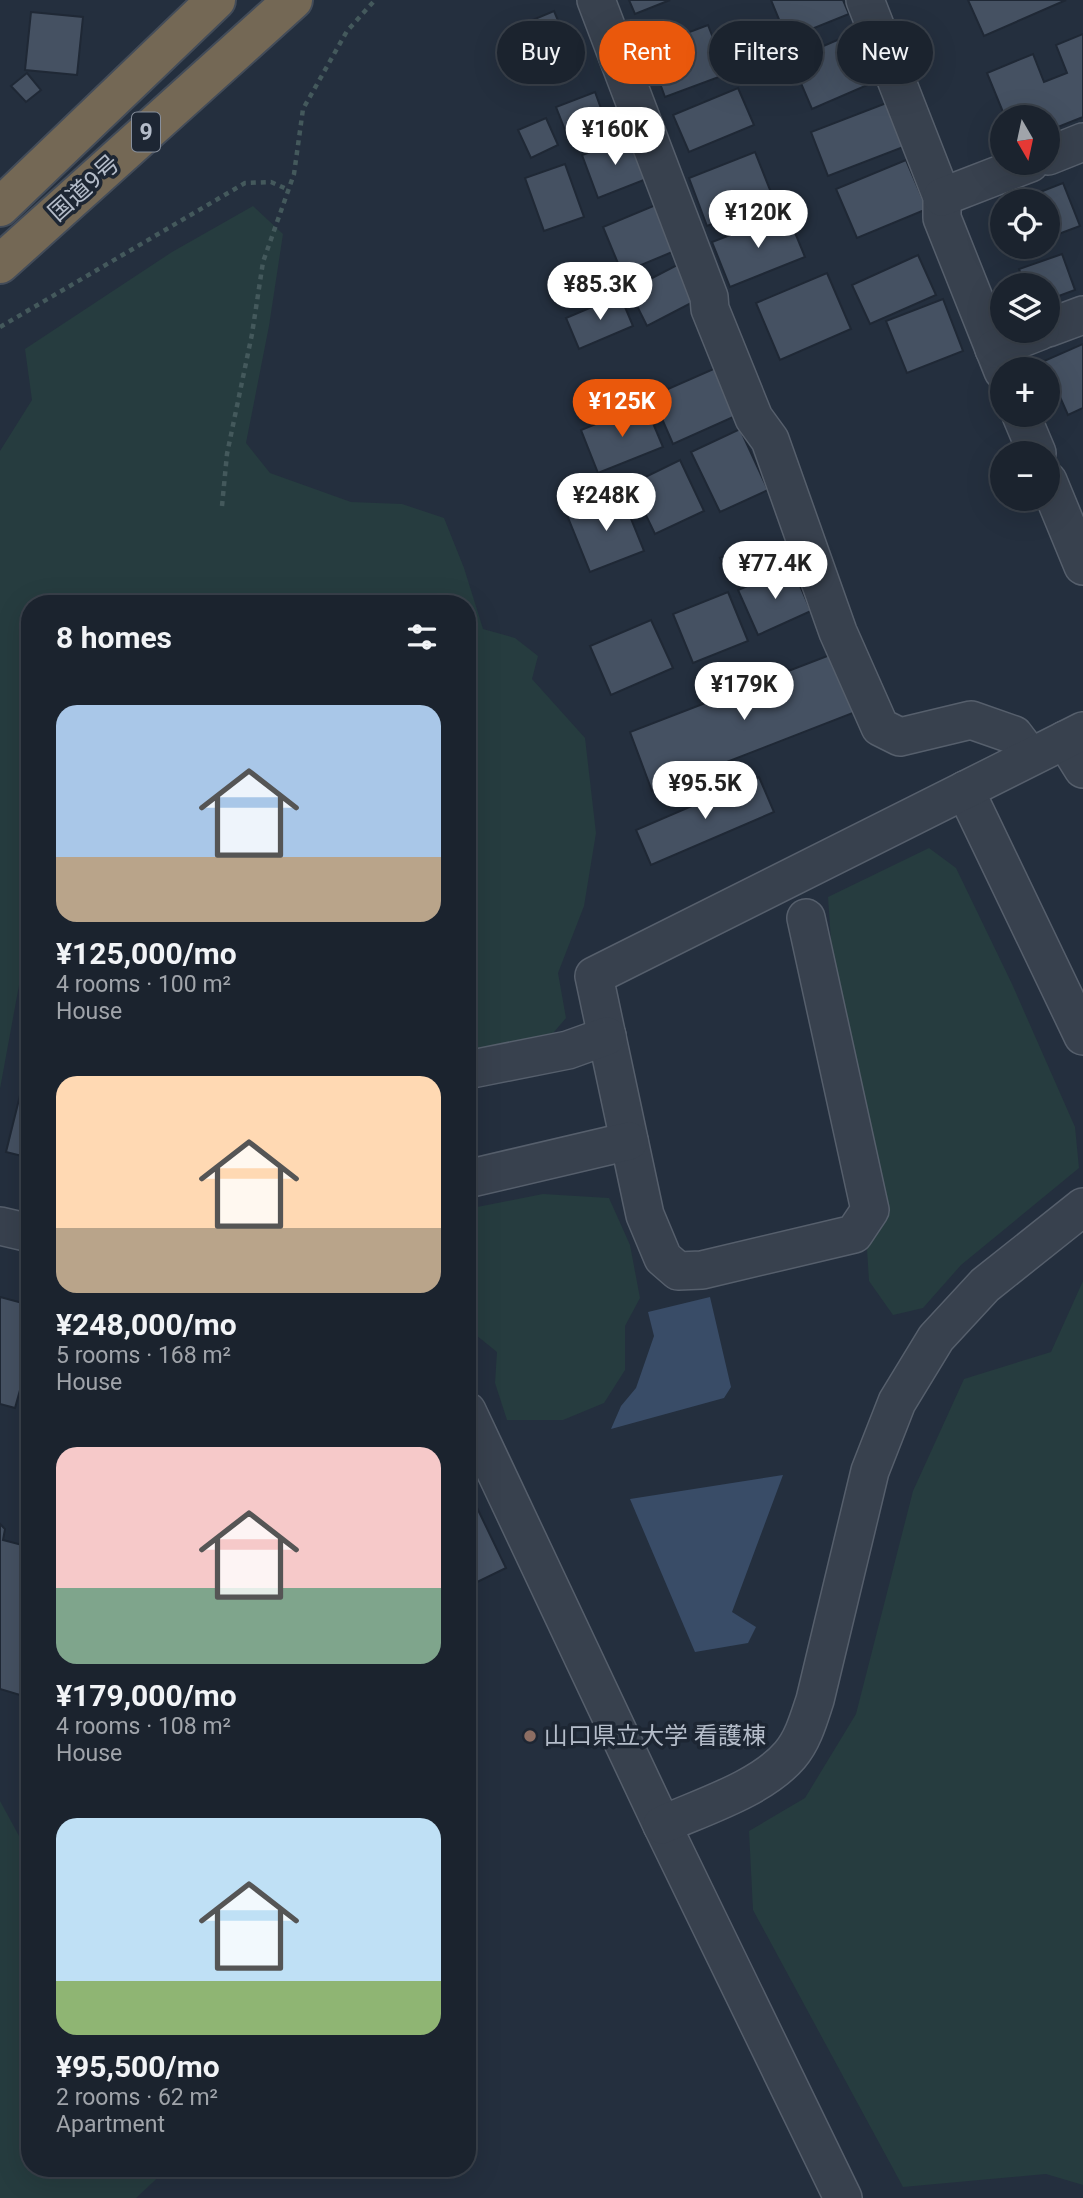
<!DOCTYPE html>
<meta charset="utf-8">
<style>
:root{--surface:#1b232e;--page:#242b36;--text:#f1f3f6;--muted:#a0a4aa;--line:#39404a;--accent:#ea580c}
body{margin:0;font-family:Roboto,"Noto Sans JP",sans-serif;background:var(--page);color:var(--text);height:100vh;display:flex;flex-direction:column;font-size:26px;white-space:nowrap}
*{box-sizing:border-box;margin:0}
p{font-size:23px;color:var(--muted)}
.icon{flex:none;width:38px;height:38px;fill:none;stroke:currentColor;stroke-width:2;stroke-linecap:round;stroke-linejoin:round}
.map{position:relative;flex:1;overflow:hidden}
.details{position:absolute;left:21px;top:595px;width:455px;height:1582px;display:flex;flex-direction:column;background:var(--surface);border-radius:28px;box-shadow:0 7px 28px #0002,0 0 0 2px var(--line)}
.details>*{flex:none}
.guide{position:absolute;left:497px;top:21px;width:480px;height:63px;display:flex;gap:14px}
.needle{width:46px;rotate:171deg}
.fabs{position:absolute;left:990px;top:105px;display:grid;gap:14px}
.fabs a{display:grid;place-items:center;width:70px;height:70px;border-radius:50%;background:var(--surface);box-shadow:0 7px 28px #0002,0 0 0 2px var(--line);font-size:35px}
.price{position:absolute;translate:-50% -60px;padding:0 16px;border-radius:24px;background:#fff;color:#222;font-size:23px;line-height:46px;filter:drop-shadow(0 2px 4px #0008)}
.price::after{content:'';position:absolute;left:50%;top:42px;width:21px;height:16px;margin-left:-10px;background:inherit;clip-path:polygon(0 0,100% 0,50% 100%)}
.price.active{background:var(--accent);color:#fff}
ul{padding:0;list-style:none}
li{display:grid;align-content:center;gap:14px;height:371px;padding:0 35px}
li span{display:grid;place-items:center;height:217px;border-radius:21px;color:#555}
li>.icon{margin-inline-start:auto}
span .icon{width:126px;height:126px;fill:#fffc;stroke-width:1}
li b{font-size:30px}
h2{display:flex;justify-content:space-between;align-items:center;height:84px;padding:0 35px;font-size:30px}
.chip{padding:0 24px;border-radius:32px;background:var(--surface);box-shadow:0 7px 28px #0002,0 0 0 2px var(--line);font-size:24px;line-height:63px}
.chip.active{background:var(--accent);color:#fff}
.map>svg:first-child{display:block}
</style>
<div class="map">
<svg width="1083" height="2198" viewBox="0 0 1083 2198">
<rect width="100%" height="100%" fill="#242f3e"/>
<g fill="#263c3f">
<polygon points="253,206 283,234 269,326 246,443 270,473 351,502 402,504 444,518 464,568 483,629 515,638 538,656 532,679 585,738 596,833 584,906 558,973 566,1018 548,1039 467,1052 467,604 30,604 30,945 26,947 0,1089 0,451 32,400 25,349 172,252"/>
<polygon points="929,848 956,868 1012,984 1075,1127 1079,1168 961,1265 923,1308 893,1315 869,1281 867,1249 882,1223 832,955 828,897"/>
<polygon points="543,1194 609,1198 630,1245 640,1298 625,1326 625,1370 604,1403 563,1420 507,1420 495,1383 497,1352 471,1331 467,1330 467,1209"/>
<polygon points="1083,1281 1083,2185 1046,2174 903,2187 753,1910 749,1831 805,1798 856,1714 913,1491 964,1379 1051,1352"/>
<polygon points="0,1801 25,1847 30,1851 30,2168 168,2168 136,2198 0,2198"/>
</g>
<g fill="#394c67">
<polygon points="710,1297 731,1387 724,1398 611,1429 621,1406 636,1388 654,1336 648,1312"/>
<polygon points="783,1475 732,1612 756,1627 748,1643 695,1652 630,1499"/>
</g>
<g fill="#455162" stroke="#1f2835" stroke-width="2">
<polygon points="629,0 670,0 635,14"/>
<polygon points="771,0 843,0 849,14 787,39"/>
<polygon points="968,0 1066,0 984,36"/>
<polygon points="554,11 575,61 533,79 511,29"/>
<polygon points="31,12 83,17 77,75 25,70"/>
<polygon points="708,25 727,74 665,97 647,48"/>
<polygon points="858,31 879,80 812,109 791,60"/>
<polygon points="1083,34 1083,117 1048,131 1048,117 1005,117 987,73 1033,54 1044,82 1067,73 1056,45"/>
<polygon points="27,73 41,90 26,102 11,86"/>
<polygon points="738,88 754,125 689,152 673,115"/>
<polygon points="595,92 607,125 569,140 556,107"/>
<polygon points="889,102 906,146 828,176 811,132"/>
<polygon points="546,118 558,145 531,158 518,130"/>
<polygon points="633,136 649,178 598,198 582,155"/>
<polygon points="755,152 774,200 707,226 689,178"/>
<polygon points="906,160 927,209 857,238 836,189"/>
<polygon points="565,164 584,217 544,231 525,178"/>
<polygon points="1063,183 1080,226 1048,238 1048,201 1017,201"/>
<polygon points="658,204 677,250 622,273 603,227"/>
<polygon points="787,213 805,257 730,287 712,242"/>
<polygon points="1062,254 1075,290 1048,300 1048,285 1025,285 1019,269"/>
<polygon points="918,255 936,295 870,324 852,285"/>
<polygon points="679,264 697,300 647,326 629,290"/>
<polygon points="827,273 851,329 780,360 756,303"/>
<polygon points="620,295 633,326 579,349 566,318"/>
<polygon points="943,299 963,351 907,373 886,321"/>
<polygon points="1083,344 1083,408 1068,415 1044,361"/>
<polygon points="718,367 740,414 673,444 652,396"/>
<polygon points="645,404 663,447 598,473 581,430"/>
<polygon points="740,429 768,490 720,512 691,452"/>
<polygon points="680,460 704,511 655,534 631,484"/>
<polygon points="621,494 644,551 590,572 567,515"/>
<polygon points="740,548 753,572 733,582 720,558"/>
<polygon points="792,567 811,611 758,635 738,590"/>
<polygon points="728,592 748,641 693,663 673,614"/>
<polygon points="651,620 673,668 611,695 590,646"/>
<polygon points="835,653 858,711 652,791 630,732"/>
<polygon points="759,777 774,812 651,865 636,830"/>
<polygon points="30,1055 30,1158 6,1152"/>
<polygon points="0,1297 30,1305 30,1354 15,1408 0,1404"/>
<polygon points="467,1487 506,1568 467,1587"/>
<polygon points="0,1524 5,1529 3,1540 30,1547 30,1698 0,1689"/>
</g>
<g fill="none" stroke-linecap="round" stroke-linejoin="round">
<defs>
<g id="minor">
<polyline points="596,0 709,297 710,309 754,418 770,440 838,632 880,727 900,737 971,720 1014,735 1030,756"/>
<polyline points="865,0 942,197 942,218 1003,371"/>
<polyline points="1048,156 1083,142"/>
<polyline points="942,197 1030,163"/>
<polyline points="1048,328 1083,315"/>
<polyline points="994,349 1040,331"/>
<polyline points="1021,415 1037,453"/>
<polyline points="1048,481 1083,566"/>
<polyline points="1065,740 1083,769"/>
<polyline points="965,790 1083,1036"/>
<polyline points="806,918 870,1210 854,1234 702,1270 678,1271 663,1258 645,1215 594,976 1083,731"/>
<polyline points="467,1070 568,1050 607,1036"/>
<polyline points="467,1179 629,1141"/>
<polyline points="0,1226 30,1233"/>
<polyline points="467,1411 662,1825 843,2198"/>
<path d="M662,1825C702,1807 761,1789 790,1755C803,1740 809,1718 815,1700L870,1471L897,1402L936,1338L985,1285L1083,1207"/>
</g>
<g id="highway">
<polyline points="0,207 216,0"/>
<polyline points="0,264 293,0"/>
</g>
</defs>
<use href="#minor" stroke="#565f6c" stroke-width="40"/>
<use href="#highway" stroke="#434c59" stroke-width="42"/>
<g stroke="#44595c" stroke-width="4.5" stroke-dasharray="5 5" stroke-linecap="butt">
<polyline points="0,327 245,183 271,182 289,190"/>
<polyline points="222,506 227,454 252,334 263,262 294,174 303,109 347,31 375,0"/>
</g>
<use href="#minor" stroke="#38414e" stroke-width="37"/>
<use href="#highway" stroke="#746855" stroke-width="38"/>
</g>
<circle fill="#8d6e63" stroke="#1d2633" stroke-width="2.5" cx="530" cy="1736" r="7"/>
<g text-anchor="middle" stroke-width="7" stroke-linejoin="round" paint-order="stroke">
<rect fill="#1d2633" stroke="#878f9c" stroke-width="2" x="132" y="112.5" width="28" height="39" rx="5"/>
<g font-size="23" font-weight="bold" fill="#b4bcc9">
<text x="146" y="140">9</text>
</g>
<g font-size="24" fill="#b4bcc9" stroke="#1d2633">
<text transform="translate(84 188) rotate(-42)" y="8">国道9号</text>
</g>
<g font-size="24" fill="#b4bcc9" stroke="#1d2633" text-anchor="start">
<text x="544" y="1744">山口県立大学 看護棟</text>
</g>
</g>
</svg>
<div class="fabs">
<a><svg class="needle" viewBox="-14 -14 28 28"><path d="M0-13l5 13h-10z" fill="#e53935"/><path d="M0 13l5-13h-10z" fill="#a0a4aa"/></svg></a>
<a><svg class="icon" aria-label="locate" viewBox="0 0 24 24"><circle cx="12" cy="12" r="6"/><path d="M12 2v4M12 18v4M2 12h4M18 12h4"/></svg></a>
<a><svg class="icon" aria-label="layers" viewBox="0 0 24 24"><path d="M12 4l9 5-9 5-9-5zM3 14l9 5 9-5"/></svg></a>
<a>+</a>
<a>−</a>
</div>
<b class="price" style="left:615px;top:167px">¥160K</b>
<b class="price" style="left:758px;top:250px">¥120K</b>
<b class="price" style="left:600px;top:322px">¥85.3K</b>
<b class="price active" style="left:622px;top:439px">¥125K</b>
<b class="price" style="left:606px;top:533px">¥248K</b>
<b class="price" style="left:775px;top:601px">¥77.4K</b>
<b class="price" style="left:744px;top:722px">¥179K</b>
<b class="price" style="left:705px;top:821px">¥95.5K</b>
<div class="guide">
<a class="chip">Buy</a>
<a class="chip active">Rent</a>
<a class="chip">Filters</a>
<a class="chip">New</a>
</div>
<section class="details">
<h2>8 homes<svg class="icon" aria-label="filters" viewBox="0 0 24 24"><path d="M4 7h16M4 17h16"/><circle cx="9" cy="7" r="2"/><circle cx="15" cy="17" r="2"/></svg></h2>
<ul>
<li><span style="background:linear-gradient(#a9c7e8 70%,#b9a48a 0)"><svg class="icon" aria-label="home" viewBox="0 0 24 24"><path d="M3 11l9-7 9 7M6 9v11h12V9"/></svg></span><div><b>¥125,000/mo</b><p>4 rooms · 100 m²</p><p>House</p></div></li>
<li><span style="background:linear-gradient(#ffd9b3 70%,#b9a48a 0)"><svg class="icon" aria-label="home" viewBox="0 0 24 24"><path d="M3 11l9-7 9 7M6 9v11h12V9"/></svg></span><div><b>¥248,000/mo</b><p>5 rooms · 168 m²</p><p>House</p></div></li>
<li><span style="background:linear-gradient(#f6c9c9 65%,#7fa58c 0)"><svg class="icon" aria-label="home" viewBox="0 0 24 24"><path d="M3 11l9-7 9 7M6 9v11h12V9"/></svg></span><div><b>¥179,000/mo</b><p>4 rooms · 108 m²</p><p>House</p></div></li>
<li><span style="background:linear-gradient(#bfe0f5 75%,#8fb573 0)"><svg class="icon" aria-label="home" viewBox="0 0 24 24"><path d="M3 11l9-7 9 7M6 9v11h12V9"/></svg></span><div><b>¥95,500/mo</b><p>2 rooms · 62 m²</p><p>Apartment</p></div></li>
</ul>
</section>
</div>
